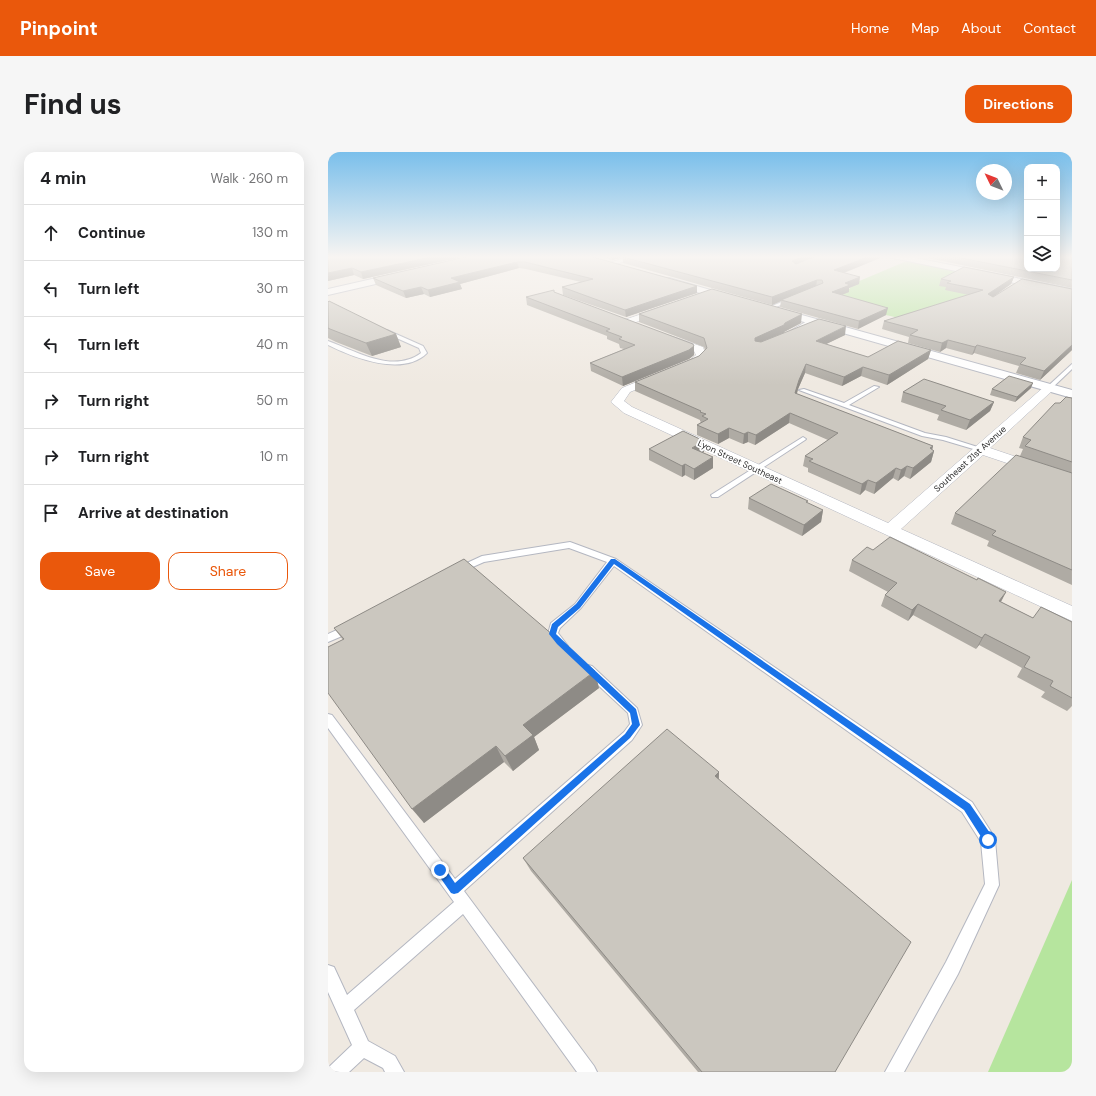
<!DOCTYPE html>
<meta charset="utf-8">
<style>
body{margin:0;font-family:"DM Sans",sans-serif;background:#f6f6f6;color:#202124}
.controls{position:absolute;right:12px;top:12px;display:grid;overflow:hidden;border-radius:8px;box-shadow:0 4px 16px #0002}
.controls button{width:36px;height:36px;display:grid;place-items:center;padding:0;border:0;border-bottom:1px solid #e0e0e0;background:#fff;color:#202124;font:20px sans-serif}
.compass{position:absolute;left:648px;top:12px;width:36px;height:36px;border-radius:50%;background:#fff;box-shadow:0 4px 16px #0002;rotate:313deg}
.stop{position:absolute;width:12px;height:12px;margin:-9px;border:3px solid #1a73e8;border-radius:50%;background:#fff}
.stop.end{background:#1a73e8;border-color:#fff;box-shadow:0 1px 4px #0008}
.list{margin:0;padding:0;list-style:none}
h2{display:flex;justify-content:space-between;align-items:center;height:52px;margin:0;padding:0 16px;font-size:17px}
h2 small{font-size:13px;font-weight:400;color:#757577}
.list li{display:grid;grid-template-columns:26px 1fr auto;gap:12px;align-items:center;box-sizing:border-box;height:56px;padding:0 16px;border-top:1px solid #e0e0e0}
.list b{display:block;font-size:15px;white-space:nowrap}
.list em{font-size:13px;font-style:normal;color:#757577}
.actions{display:flex;gap:8px;padding:12px 16px}
.actions a{flex:1;padding:9px 0;border:1px solid #ea580c;border-radius:12px;text-align:center;font-size:14px;color:#ea580c}
.actions .main{background:#ea580c;color:#fff}
.icon{flex:none;width:22px;height:22px;fill:none;stroke:currentColor;stroke-width:2;stroke-linecap:round;stroke-linejoin:round}
.map{position:relative;flex:none;width:744px;height:920px;overflow:hidden;border-radius:12px}
header{display:flex;align-items:center;gap:24px;box-sizing:border-box;height:56px;padding:0 20px;background:#ea580c;color:#fff}
header strong{font-size:19px}
nav{display:flex;gap:22px;margin-inline-start:auto;font-size:14px}
.intro{display:flex;align-items:center;justify-content:space-between;box-sizing:border-box;height:96px;padding:0 24px}
h1{margin:0;font-size:28px}
.button{padding:10px 18px;border-radius:12px;background:#ea580c;color:#fff;font-size:14px;font-weight:700}
main{display:flex;gap:24px;padding:0 24px}
aside{flex:1;background:#fff;border-radius:12px;box-shadow:0 4px 16px #0002}
.map>svg:first-child{display:block}
.green{fill:#b6e59e}
.lines{fill:none;stroke-linecap:round;stroke-linejoin:round}
.lane-casing{stroke:#b4b7c1;stroke-width:2}
.street-casing{stroke:#b4b7c1;stroke-width:1}
.secondary-casing{stroke:#b4b7c1;stroke-width:2}
.lane{fill:#fff;fill-rule:evenodd}
.street{fill:#fff;fill-rule:evenodd}
.secondary{fill:#fff;fill-rule:evenodd}
.wall{fill:#afaba4}
.shaded-wall{fill:#8e8b86}
.building{fill:#cbc7bf;stroke:#8e8b86}
.route{fill:#1a73e8}
.labels{text-anchor:middle;stroke-width:3.5;stroke-linejoin:round;paint-order:stroke}
.far-street-label{font-size:9px;fill:#2e2e2e;stroke:#fff}
</style>
<header>
<strong>Pinpoint</strong>
<nav><a>Home</a><a>Map</a><a>About</a><a>Contact</a></nav>
</header>
<div class="intro"><h1>Find us</h1><a class="button">Directions</a></div>
<main>
<aside>
<h2>4 min<small>Walk · 260 m</small></h2>
<ul class="list">
<li><svg class="icon" aria-label="ahead" viewBox="0 0 24 24"><path d="M12 20V5M6 11l6-6 6 6"/></svg><div><b>Continue</b></div><em>130 m</em></li>
<li><svg class="icon" aria-label="left" viewBox="0 0 24 24"><path d="M17 20v-9H6M10 6l-5 5 5 5"/></svg><div><b>Turn left</b></div><em>30 m</em></li>
<li><svg class="icon" aria-label="left" viewBox="0 0 24 24"><path d="M17 20v-9H6M10 6l-5 5 5 5"/></svg><div><b>Turn left</b></div><em>40 m</em></li>
<li><svg class="icon" aria-label="right" viewBox="0 0 24 24"><path d="M7 20v-9h11M14 6l5 5-5 5"/></svg><div><b>Turn right</b></div><em>50 m</em></li>
<li><svg class="icon" aria-label="right" viewBox="0 0 24 24"><path d="M7 20v-9h11M14 6l5 5-5 5"/></svg><div><b>Turn right</b></div><em>10 m</em></li>
<li><svg class="icon" aria-label="arrive" viewBox="0 0 24 24"><path d="M6 21V4h12l-3 4 3 4H6"/></svg><div><b>Arrive at destination</b></div></li>
</ul>
<div class="actions"><a class="main">Save</a><a>Share</a></div>
</aside>
<div class="map">
<svg width="744" height="920" viewBox="0 0 744 920">
<rect width="100%" height="100%" fill="#efe9e1"/>
<!-- green -->
<g class="green">
<polygon points="581,108 647,123 650,138 625,153 580,168 505,151 529,130"/>
<polygon points="744,728 744,920 660,920"/>
</g>
<g class="lines">
<defs>
<g id="lane">
<polygon points="463,146 467,147 441,158 437,157"/>
<polygon points="481,168 485,169 462,183 457,182"/>
<path d="M55,178H59L95,194L99,201C75,225 26,206 0,193V189C28,199 65,222 93,201L91,196L55,180Z"/>
<polygon points="744,212 744,217 723,237 719,237 719,235"/>
<polygon points="546,234 551,235 521,253 597,281 618,285 656,297 652,299 615,288 594,284 471,238 476,237 516,251"/>
<polygon points="475,285 478,287 477,288 390,345 384,345 383,343"/>
<polygon points="242,390 288,407 644,650 665,683 667,688 671,733 630,822 576,920 557,920 618,810 657,732 653,690 634,660 286,414 253,456 232,476 230,481 240,494 239,497 231,497 220,482 223,471 247,452 279,410 241,396 156,410 131,421 126,418 128,416 154,404"/>
<polygon points="22,472 26,473 27,476 26,479 0,490 0,482"/>
<polygon points="260,513 264,514 309,556 314,573 304,588 136,739 266,914 269,920 249,920 135,762 26,858 40,889 67,904 76,920 57,920 55,916 36,906 21,920 0,920 2,914 24,893 0,840 0,813 6,815 19,843 126,750 0,576 0,562 4,563 127,727 296,580 302,572 300,561 256,520 255,517 256,514"/>
</g>
<g id="street">
<polygon points="302,104 314,104 282,114 278,112"/>
<polygon points="335,155 339,158 338,160 299,173 294,170 296,168"/>
<polygon points="343,184 375,195 378,204 370,212 302,240 296,249 304,255 560,371 717,234 725,234 727,236 725,238 662,296 744,324 744,333 655,303 573,377 744,454 744,469 296,261 283,250 294,236 362,208 368,203 366,199 339,189 338,187"/>
</g>
<g id="secondary">
<polygon points="561,104 577,104 744,137 744,143 565,106"/>
<polygon points="75,120 80,123 78,125 0,143 0,137"/>
<polygon points="341,126 410,146 411,148 406,151 338,131 338,127"/>
<polygon points="445,155 744,238 744,246 441,160 440,158"/>
</g>
</defs>
<!-- lane casing -->
<use href="#lane" class="lane-casing"/>
<!-- street casing -->
<use href="#street" class="street-casing"/>
<!-- secondary casing -->
<use href="#secondary" class="secondary-casing"/>
<!-- lane -->
<use href="#lane" class="lane"/>
<!-- street -->
<use href="#street" class="street"/>
<!-- secondary -->
<use href="#secondary" class="secondary"/>
</g>
<!-- wall -->
<g class="wall">
<polygon points="0,104 138,104 35,127 26,123 0,129"/>
<polygon points="142,104 261,104 369,134 369,141 298,165 235,143 234,135 253,130 198,117 191,116 132,132 134,137 102,145 96,142 78,146 48,133 45,126"/>
<polygon points="268,104 557,104 516,121 531,132 521,136 521,140 514,143 558,163 530,177 452,155 453,149 444,153 295,111 295,105 284,108"/>
<polygon points="590,104 744,104 744,136"/>
<polygon points="686,125 683,132 665,145 744,198 712,228 688,221 691,214 646,201 644,203 618,196 612,200 580,191 581,185 554,177 556,169 641,143 617,138 618,135 611,134 613,127"/>
<polygon points="226,140 366,203 361,207 295,234 263,219 262,211 296,197 292,196 291,192 279,187 279,184 199,153 198,145"/>
<polygon points="0,150 68,182 73,195 44,204 8,190 0,186"/>
<polygon points="311,162 473,171 456,180 456,181 517,183 498,192 540,205 603,198 600,207 559,233 533,224 514,234 477,221 470,237 469,242 605,294 604,298 606,299 603,310 582,327 576,324 570,329 565,326 546,342 537,338 532,343 480,320 480,316 475,314 477,304 500,288 461,271 427,293 420,290 415,292 401,286 390,292 369,283 369,273 373,270 372,269 372,268 307,239 307,230 371,204 377,198 376,195 311,170"/>
<polygon points="703,236 687,250 662,243 664,237"/>
<polygon points="575,240 666,250 662,259 638,278 609,268 611,263 573,250"/>
<polygon points="744,246 744,433 659,394 661,389 623,372 627,361 692,304 695,297 691,296 695,285 732,251"/>
<polygon points="321,297 376,300 375,300 385,316 366,328 357,323 354,325 321,308"/>
<polygon points="421,346 495,358 493,370 474,384 420,357"/>
<polygon points="545,398 649,428 678,440 673,450 705,466 744,470 744,554 739,559 713,545 717,540 689,525 694,516 651,493 648,497 585,463 580,469 553,454 557,443 560,440 521,419 524,408"/>
<polygon points="6,476 271,536 206,585 211,598 185,619 176,610 96,671 15,488"/>
<polygon points="391,620 391,628 507,920 370,920 203,719 195,706"/>
</g>
<!-- shaded-wall -->
<g class="shaded-wall">
<polygon points="108,104 138,104 35,127 33,120"/>
<polygon points="284,104 297,104 284,108"/>
<polygon points="477,104 493,104 464,115 464,109"/>
<polygon points="542,104 557,104 505,125 506,118"/>
<polygon points="189,110 191,116 132,132 134,137 102,145 100,138 123,126"/>
<polygon points="24,116 26,123 0,129 0,121"/>
<polygon points="532,125 531,132 521,136 521,140 503,147 504,140 517,131"/>
<polygon points="686,125 683,132 658,150 660,142"/>
<polygon points="489,128 488,135 453,148 453,149 444,153 444,145"/>
<polygon points="369,134 369,141 298,165 297,158"/>
<polygon points="93,135 96,142 78,146 75,139"/>
<polygon points="560,156 558,163 530,177 531,169"/>
<polygon points="474,162 473,171 456,180 456,182 426,195 427,186"/>
<polygon points="518,174 517,183 486,198 488,189"/>
<polygon points="68,182 73,195 44,204 38,191"/>
<polygon points="620,188 618,196 612,200 614,191"/>
<polygon points="649,193 646,201 644,203 647,195"/>
<polygon points="744,193 744,198 712,228 716,219"/>
<polygon points="366,194 366,203 361,207 295,234 294,225"/>
<polygon points="603,198 600,207 559,233 561,223"/>
<polygon points="478,212 477,221 470,237 466,251 467,241 471,228"/>
<polygon points="535,215 533,224 514,234 516,225"/>
<polygon points="705,231 703,236 687,250 689,245"/>
<polygon points="666,250 662,259 638,278 642,268"/>
<polygon points="462,261 461,271 427,293 428,283"/>
<polygon points="401,276 401,286 390,292 390,282"/>
<polygon points="420,280 420,290 415,292 416,282"/>
<polygon points="376,289 376,300 364,306 364,296"/>
<polygon points="605,294 603,302 606,299 603,310 582,327 585,316 602,296"/>
<polygon points="385,305 385,316 366,328 366,317"/>
<polygon points="357,312 357,323 354,325 354,314"/>
<polygon points="579,314 576,324 570,329 573,318"/>
<polygon points="568,316 565,326 546,342 548,331"/>
<polygon points="540,328 537,338 532,343 534,332"/>
<polygon points="495,358 493,370 474,384 476,373"/>
<polygon points="678,440 672,451 671,449"/>
<polygon points="590,452 585,463 580,469 584,458"/>
<polygon points="657,482 651,493 648,497 654,486"/>
<polygon points="267,519 271,536 206,585 211,598 185,619 177,604 195,573"/>
<polygon points="168,594 176,610 96,671 84,657"/>
<polygon points="391,620 390,635 387,624"/>
</g>
<!-- building -->
<g class="building">
<polygon points="0,104 108,104 33,120 24,116 0,121"/>
<polygon points="142,104 261,104 369,134 297,158 234,135 265,127 197,110 189,110 123,126 132,130 100,138 93,135 75,139 45,126"/>
<polygon points="298,104 477,104 464,109 468,112 488,104 542,104 506,118 532,125 517,131 522,133 504,140 560,156 531,169 453,148 495,131 494,128 489,128 444,145 295,105"/>
<polygon points="623,104 699,104 699,117 729,117 729,104 744,104 744,128"/>
<polygon points="636,115 686,125 660,142 665,145 694,127 744,137 744,193 716,219 692,212 698,206 649,193 647,195 620,188 614,191 582,183 590,178 556,169 655,138 619,131 623,129 613,127"/>
<polygon points="384,137 474,162 457,171 456,173 427,186 427,189 433,190 491,167 518,174 488,189 540,205 570,189 603,198 561,223 535,215 516,225 478,212 471,228 467,241 605,294 602,296 606,299 585,316 579,314 573,318 568,316 548,331 540,328 534,332 481,309 485,307 477,304 510,281 462,261 428,283 420,280 416,282 401,276 390,282 369,273 380,267 374,264 378,262 372,260 373,259 307,230 371,204 379,196 376,186 311,162"/>
<polygon points="226,138 226,140 365,192 366,194 361,198 294,225 262,211 307,193 291,187 294,185 278,179 282,177 198,145"/>
<polygon points="1,149 68,182 38,191 2,177 0,176 0,150"/>
<polygon points="681,224 705,231 689,245 664,237"/>
<polygon points="596,227 666,250 642,268 613,258 618,254 575,240"/>
<polygon points="738,245 744,246 744,310 697,294 703,288 695,285 727,251 732,251"/>
<polygon points="355,279 376,289 364,296 385,305 366,317 357,312 354,314 321,297"/>
<polygon points="688,303 744,321 744,418 664,383 668,379 627,361"/>
<polygon points="443,332 480,349 478,350 495,358 476,373 421,346"/>
<polygon points="562,385 649,428 650,426 678,440 671,449 705,466 713,455 744,470 744,546 722,534 725,529 696,515 702,505 657,482 654,486 590,452 584,458 557,443 569,431 524,408 539,395 545,398"/>
<polygon points="136,407 267,519 195,573 205,583 177,604 168,594 84,657 0,541 0,495 16,487 6,476"/>
<polygon points="339,577 391,620 387,624 583,790 507,920 374,920 195,706"/>
</g>
<!-- sky -->
<linearGradient id="sky" x2="0" y2="1"><stop stop-color="#7abfeb"/><stop offset="0.45" stop-color="#f8f5f2"/><stop offset="1" stop-color="#f8f5f2" stop-opacity="0"/></linearGradient>
<rect width="744" height="233" fill="url(#sky)"/>
<!-- route -->
<polygon class="route" points="283,407 287,407 642,652 664,684 664,691 657,691 636,658 286,412 252,456 230,475 228,482 308,557 312,573 302,586 130,741 126,742 123,741 109,721 109,715 116,715 127,731 297,582 304,572 302,561 229,492 221,482 224,472 248,452"/>
<g class="labels">
<!-- far-street labels -->
<g class="far-street-label">
<text transform="translate(642 307) rotate(-42)" y="3">Southeast 21st Avenue</text>
<text transform="translate(412 310) rotate(25)" y="3">Lyon Street Southeast</text>
</g>
</g>
</svg>
<div class="controls">
<button>+</button>
<button>−</button>
<button><svg class="icon" aria-label="layers" viewBox="0 0 24 24"><path d="M12 4l9 5-9 5-9-5zM3 14l9 5 9-5"/></svg></button>
</div>
<svg class="compass" viewBox="-18 -18 36 36"><path d="M0-13l5 13h-10z" fill="#e53935"/><path d="M0 13l5-13h-10z" fill="#757577"/></svg>
<div class="stop" style="left:660px;top:688px"></div>
<div class="stop end" style="left:112px;top:718px"></div>
</div>
</main>
